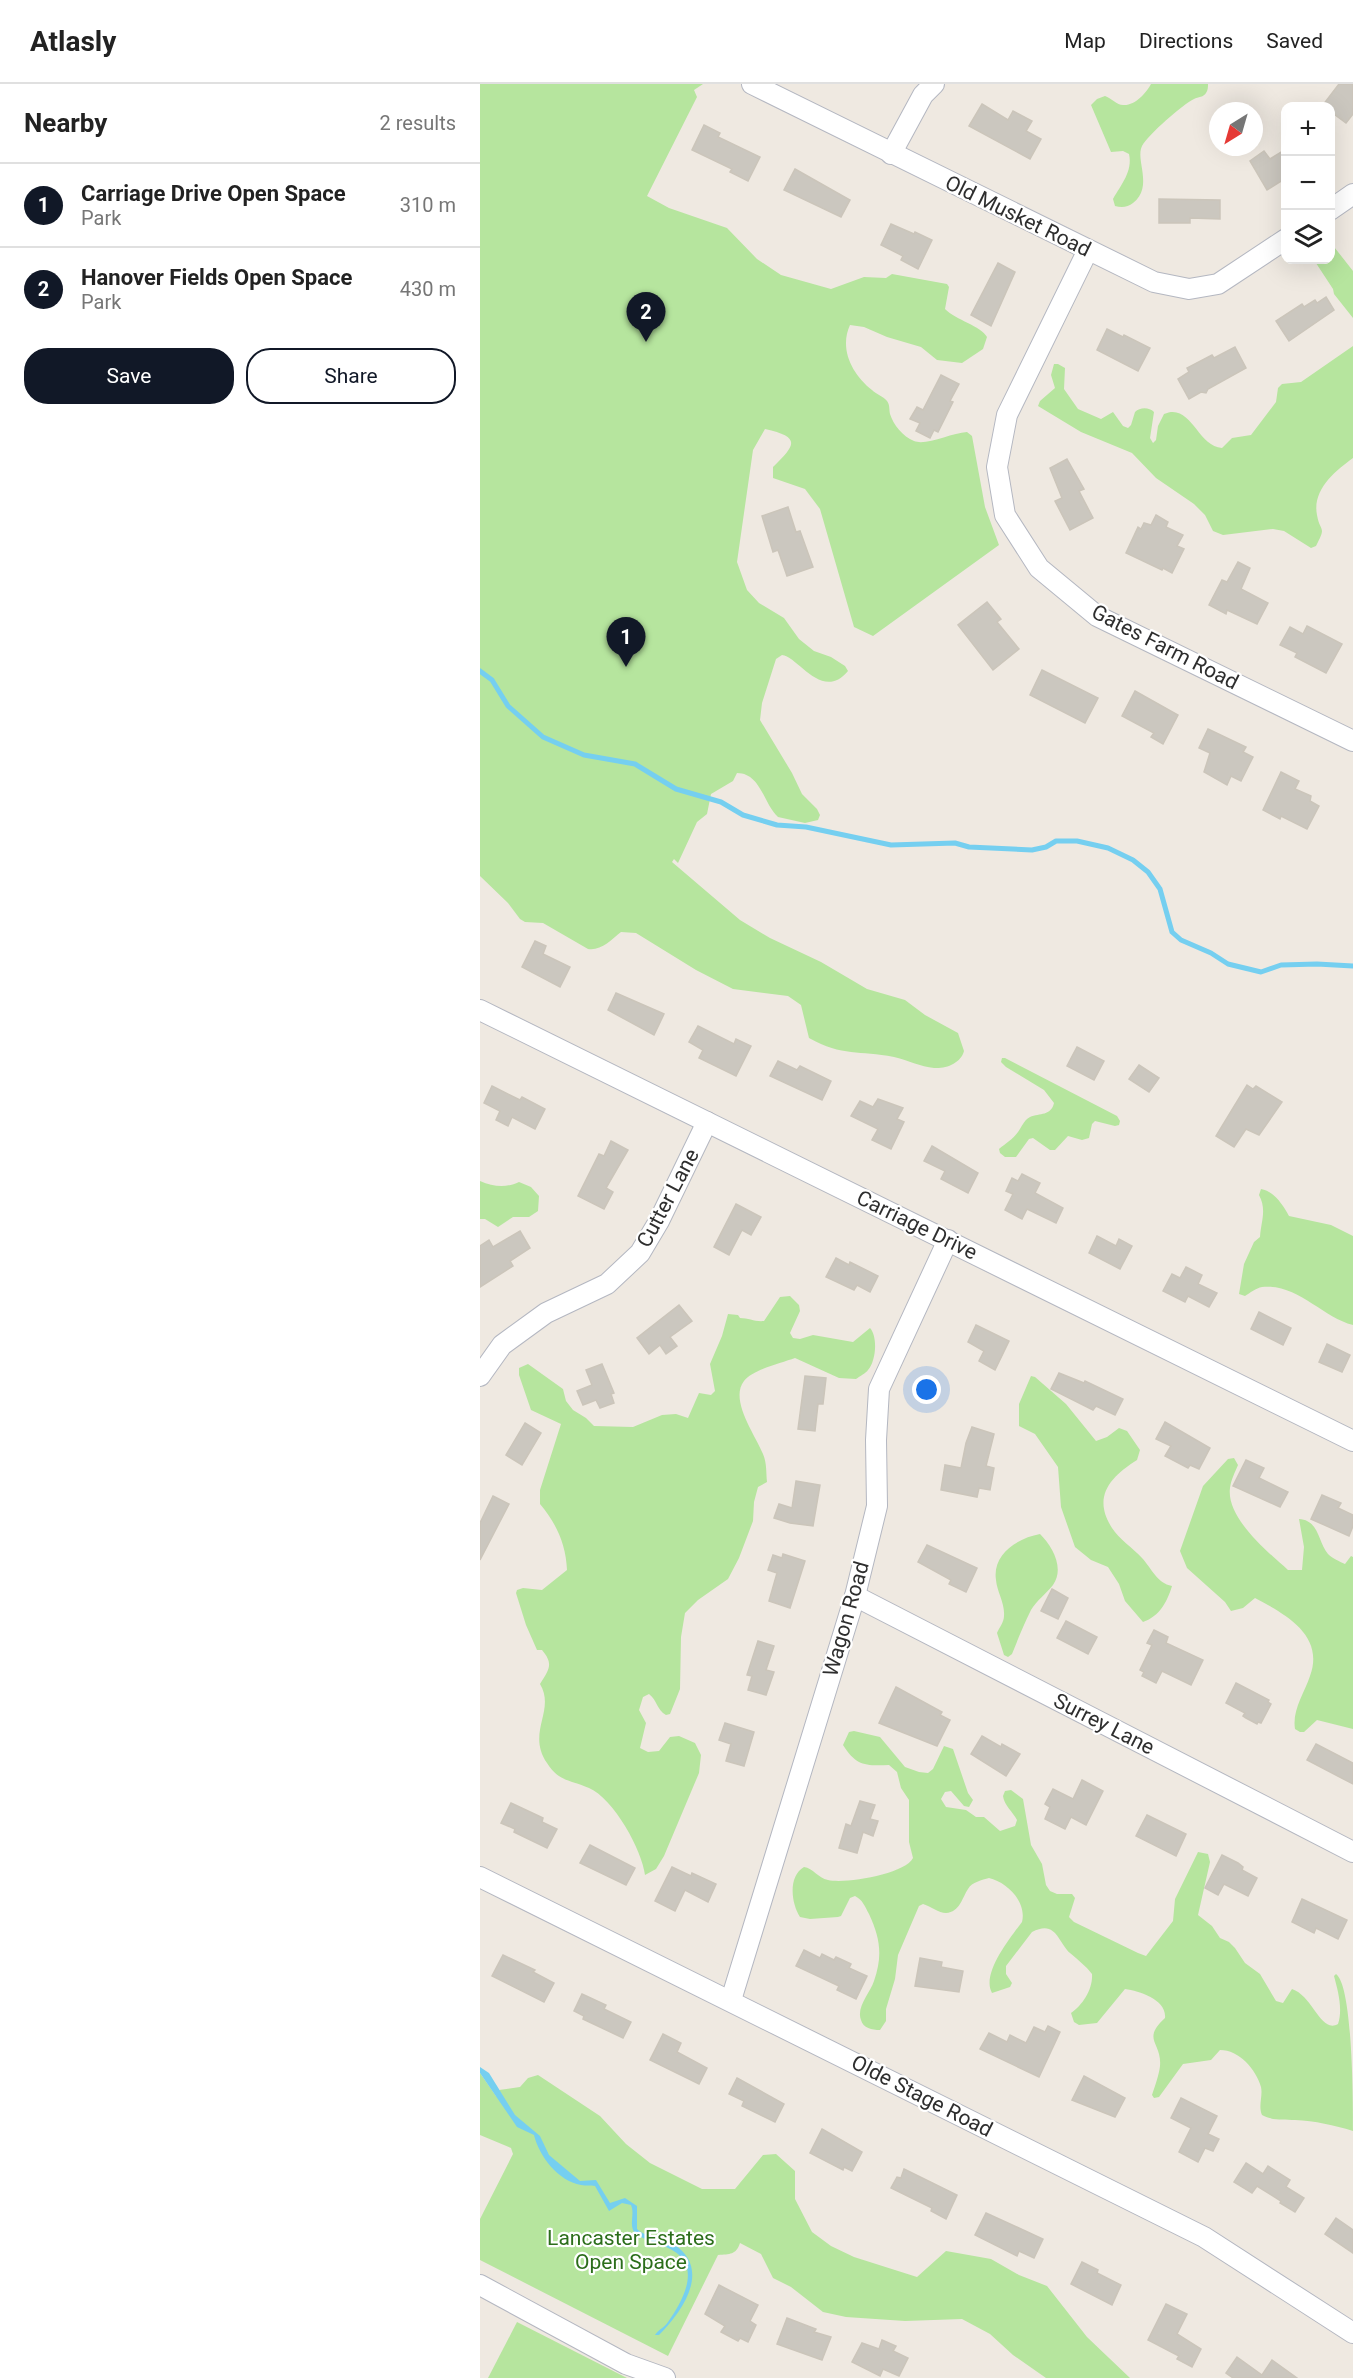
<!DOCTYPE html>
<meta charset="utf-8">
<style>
body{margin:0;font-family:Roboto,sans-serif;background:#f6f6f6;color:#222}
.controls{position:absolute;right:18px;top:18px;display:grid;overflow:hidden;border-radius:12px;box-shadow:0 6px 24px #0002}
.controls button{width:54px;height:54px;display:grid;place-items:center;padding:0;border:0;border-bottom:2px solid #e0e0e0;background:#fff;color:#222;font:30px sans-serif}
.compass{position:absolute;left:729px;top:18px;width:54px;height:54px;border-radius:50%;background:#fff;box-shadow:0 6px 24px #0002;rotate:217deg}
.you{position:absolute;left:447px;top:1306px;width:21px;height:21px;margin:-15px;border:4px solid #fff;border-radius:50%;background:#1a73e8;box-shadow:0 0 0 9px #1a73e833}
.badge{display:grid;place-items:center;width:39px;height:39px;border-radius:50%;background:#111827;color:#fff;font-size:20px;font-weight:700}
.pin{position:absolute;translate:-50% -50px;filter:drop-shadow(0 2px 3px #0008)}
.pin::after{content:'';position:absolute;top:32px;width:21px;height:18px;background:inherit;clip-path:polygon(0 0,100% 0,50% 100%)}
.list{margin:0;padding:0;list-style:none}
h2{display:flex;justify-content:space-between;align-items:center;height:78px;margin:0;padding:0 24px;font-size:26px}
h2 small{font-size:20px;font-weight:400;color:#767676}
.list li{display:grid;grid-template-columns:39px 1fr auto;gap:18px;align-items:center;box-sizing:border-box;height:84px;padding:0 24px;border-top:2px solid #e0e0e0}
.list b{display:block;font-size:22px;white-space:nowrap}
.list p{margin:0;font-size:20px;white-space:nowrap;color:#767676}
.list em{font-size:20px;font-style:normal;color:#767676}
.actions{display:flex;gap:12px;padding:18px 24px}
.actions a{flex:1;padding:14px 0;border:2px solid #111827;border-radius:24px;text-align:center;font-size:21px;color:#111827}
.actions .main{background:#111827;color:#fff}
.icon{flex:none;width:33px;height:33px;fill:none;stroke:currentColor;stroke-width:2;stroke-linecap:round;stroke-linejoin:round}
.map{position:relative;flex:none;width:873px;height:2294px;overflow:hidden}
header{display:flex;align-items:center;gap:36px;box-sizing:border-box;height:84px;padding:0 30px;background:#fff;border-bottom:2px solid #e0e0e0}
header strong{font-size:28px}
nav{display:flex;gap:33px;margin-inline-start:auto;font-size:21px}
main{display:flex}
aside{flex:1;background:#fff}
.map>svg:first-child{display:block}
.green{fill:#b6e59e}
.water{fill:#75cff0}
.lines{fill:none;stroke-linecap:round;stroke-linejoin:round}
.stream{stroke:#75cff0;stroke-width:5}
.building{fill:#cbc7bf;stroke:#cbc5ba;stroke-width:1.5}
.minor-casing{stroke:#b4b7c1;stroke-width:22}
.minor{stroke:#fff;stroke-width:20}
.labels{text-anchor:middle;stroke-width:4.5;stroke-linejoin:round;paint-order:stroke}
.street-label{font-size:21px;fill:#2e2e2e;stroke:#fff}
.park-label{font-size:21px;fill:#2c6e1b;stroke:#fff}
</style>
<header>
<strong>Atlasly</strong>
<nav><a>Map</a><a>Directions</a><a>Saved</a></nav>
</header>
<main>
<aside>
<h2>Nearby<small>2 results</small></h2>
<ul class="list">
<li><span class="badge">1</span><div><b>Carriage Drive Open Space</b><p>Park</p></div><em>310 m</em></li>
<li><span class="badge">2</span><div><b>Hanover Fields Open Space</b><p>Park</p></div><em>430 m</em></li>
</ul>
<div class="actions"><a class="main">Save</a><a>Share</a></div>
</aside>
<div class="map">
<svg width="873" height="2294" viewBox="0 0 873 2294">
<rect width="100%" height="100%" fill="#efe9e1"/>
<!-- green -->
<g class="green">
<path d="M0,0H223L214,6L217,13L167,112L189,124L247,144L277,175L301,191L351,205L384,193L406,194L412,190L467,200L469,203L465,225C476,236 501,242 507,253L503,265L482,279L457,276L441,263L407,253L384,243L370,241C359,265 372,290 392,306C396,310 403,312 407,317C410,321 409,325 410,330C413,340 423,353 434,357C446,362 471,349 487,348L492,352L505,423L519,461L393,552L374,543L340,425L325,405L293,394V383C317,360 320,353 285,345L273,366L257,478L267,506L279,519L304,534L319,555L334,567L351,573L365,582L368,587C342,618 319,573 302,571L296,575L282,619L280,636L312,689L322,710L337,725L340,731L338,736L325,739L298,733C284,721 281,689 257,689L253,697L231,710L227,730L217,738L198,779L194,775L192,778L260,836L290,854L341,878L387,905L425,916L445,931L478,949L484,967C481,979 466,985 454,984C441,983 427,976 414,973C379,966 363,973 329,954L321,921L308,912L253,905L216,886L156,849L141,848C131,856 121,867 108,865L63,839L45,838L40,835L28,819L0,792Z"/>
<path d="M671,0H728C728,3 728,6 726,9C724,13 718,13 714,15C703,20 668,51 662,62C655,76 674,103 653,119C648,123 642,124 635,122L633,115C641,101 653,87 649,70L643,67L631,68L611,21L617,15L625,12C631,14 637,21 643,21C655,22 666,9 671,0Z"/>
<polygon points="851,159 873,187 873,234 854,210 853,205 834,176 850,176"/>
<path d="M873,262V374C855,387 832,406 837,431C840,449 847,441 836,462L831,464L804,447L793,445L743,451L733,447L725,431L714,420L676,394L652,369L601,348L558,322L560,317L575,304L571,291L574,280H578L585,284L584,305L598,325L621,335L633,328L643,342L648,344L651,341L655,328C660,323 669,323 674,328L670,354L673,359L676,356L678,342L684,330C711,318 717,362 742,364L752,354L771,351L796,318L798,304L802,300L821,298Z"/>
<path d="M522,974H525L637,1032L640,1037L639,1041L635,1042L615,1037L612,1040L609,1054L602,1056L588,1052L575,1066H570L553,1054L549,1055L536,1073H525L520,1069L519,1065C525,1060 533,1055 538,1048C542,1043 543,1037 550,1033C560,1029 571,1032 574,1019L564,1006L526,983L521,978Z"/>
<path d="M0,1097C14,1103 26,1104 39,1098L51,1103L59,1112L58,1127L49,1133H33L18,1143L5,1135H0Z"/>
<path d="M781,1105C794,1107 803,1121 809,1132L851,1141L873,1152V1241C842,1233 817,1199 782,1203C776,1204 770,1209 765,1212L759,1210L764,1180L774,1158L780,1153C781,1137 787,1126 779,1111Z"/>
<path d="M310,1212L319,1221L320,1227L310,1249L313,1254L320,1255L333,1251L373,1258L390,1244C398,1253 396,1277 388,1286C386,1289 380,1292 376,1295L359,1294L315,1274C301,1279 272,1286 264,1297C249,1316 276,1352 283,1370C287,1379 286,1389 287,1398L278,1403L274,1418L273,1437L259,1474L248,1495L218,1516L205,1529L201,1553L200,1605L190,1630L186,1631C177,1626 177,1616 169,1610L163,1613L159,1626L166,1639L160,1664L168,1668L179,1667L190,1653L199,1652L215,1659L221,1671L219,1689L184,1772L176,1785L165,1791C162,1766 134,1715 109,1704C91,1696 79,1698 67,1679C46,1648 76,1627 60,1600C69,1586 74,1580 62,1566H57L46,1541L36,1509L37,1506L43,1504L62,1506L87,1486C86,1460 76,1439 60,1420V1406L81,1340L51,1326L39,1291V1284L48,1280L83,1305L86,1317L93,1326L106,1334L114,1342L153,1343L182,1331L196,1330L208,1334L219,1309L231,1311L235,1307L230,1280L242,1252L248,1230L258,1231L260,1234C269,1234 275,1238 284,1237L300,1213Z"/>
<path d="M551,1292L555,1293L586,1320L616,1357L627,1353L639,1344L647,1347L660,1366L657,1376C630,1393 612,1413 632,1444C639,1455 653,1464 662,1474C672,1485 677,1499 692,1502C687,1518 680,1532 663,1538L645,1517L639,1500L628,1483L611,1476L595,1463L581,1423L578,1383L555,1350L539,1342V1320Z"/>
<path d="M754,1374L758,1381C755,1388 751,1396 750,1404C746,1434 788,1468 808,1486H822L824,1463L819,1435C839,1436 838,1458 848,1470C853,1475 859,1477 865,1480L871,1472L873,1473V1645L837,1636L824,1648H820L815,1645C812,1626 824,1610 830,1592C845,1551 805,1530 775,1514L763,1524L751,1527L745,1518L707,1484L700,1467L723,1402L748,1375Z"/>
<path d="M560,1450C572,1462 585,1484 573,1501C566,1510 557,1516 551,1526C544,1540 538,1555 532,1570L528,1573L524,1571L517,1549C519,1544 524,1538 524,1532C525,1519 517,1508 516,1496C512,1470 538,1454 560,1450Z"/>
<path d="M374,1647L400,1653L425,1683L439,1688L448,1689L453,1685L464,1662L473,1665L488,1709L493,1716L489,1723L484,1722L471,1707L465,1708L461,1715L466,1723L486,1726L496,1733H504L520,1747L535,1742L537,1736C533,1728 524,1721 523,1712L525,1707L531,1706L543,1715L551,1761L562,1780L566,1801L570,1807L577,1810H592L595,1814L589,1833L594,1838L658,1869L666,1872L693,1837L695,1815L718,1768L728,1770L730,1778L718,1831L732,1842L740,1854L749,1858L755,1864L765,1879L780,1890L796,1917L803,1919L812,1905C833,1912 841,1950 858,1940C863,1925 858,1907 854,1892L856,1890C873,1902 873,2020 873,2047C854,2041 835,2037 815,2036C803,2035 793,2037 782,2031C778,2022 783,2012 781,2003C776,1985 759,1966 740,1966L731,1976L703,1980L679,2013L674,2014L672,2011C675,2002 679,1991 680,1982C682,1958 661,1956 685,1934C687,1916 660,1907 645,1905L617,1939L599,1941L594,1938L591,1929C603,1921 613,1905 612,1890C606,1882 598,1876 590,1869C578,1858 576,1835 552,1848L526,1882V1890L532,1899L530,1903L512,1909C501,1890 530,1854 542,1838C547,1818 527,1798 509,1794C502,1796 492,1798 488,1805C482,1814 480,1828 466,1829C459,1829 450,1822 443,1820L439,1822L418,1871L415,1895L406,1925V1937L400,1946C392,1946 383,1944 381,1936C376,1923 390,1909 394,1897C403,1871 400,1854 389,1830C385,1823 383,1816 375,1812L370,1814L361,1832L358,1833L330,1835L320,1833C311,1819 308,1792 324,1783C333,1784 338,1794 348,1796C366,1800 425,1790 433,1774L429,1758V1716L421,1704L417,1688L409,1681C386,1682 376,1682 363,1661L369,1648Z"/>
<path d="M0,1989L16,2012L24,2015L19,2006L40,2003L48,1994L58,1991L120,2032L146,2060L170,2079L222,2105H255L283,2071L296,2070L315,2087V2115L332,2148L351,2162L374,2173L437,2193L466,2167L511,2175L539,2191L567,2202L607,2253L650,2294H566L533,2271L510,2250L482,2235L425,2237L366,2233L343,2228L311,2203L293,2194L281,2170L260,2159C256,2171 250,2170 238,2171L188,2272L0,2176V2135L33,2070L31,2064L0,2051Z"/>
<polygon points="37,2238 147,2294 8,2294"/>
</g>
<!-- water -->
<path class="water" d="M0,1983L9,1989L35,2031L60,2052L69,2071L100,2097L116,2096L130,2119L145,2114L157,2122V2145C167,2154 180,2153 192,2159C233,2184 203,2227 179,2251H175C179,2245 184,2244 188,2238C203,2217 222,2182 192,2166C180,2159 164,2157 154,2148C149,2139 155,2130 151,2121L142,2119L129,2127L115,2102C110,2101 106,2102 101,2101C78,2097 59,2072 54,2051L37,2043L0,1989Z"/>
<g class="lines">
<!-- stream -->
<polyline class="stream" points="0,587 12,596 28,622 63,653 104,671 155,680 196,705 241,718 263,731 297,741 326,743 411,761 475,759 489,763 552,766 566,763 576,757 597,757 628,764 653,776 668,788 680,805 692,848 701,856 731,869 748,880 781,888 801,881 837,880 873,882"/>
</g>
<!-- building -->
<g class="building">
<polygon points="859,0 873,0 873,30 866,39 850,27 850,22 843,21"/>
<polygon points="502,20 528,36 533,27 552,37 546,47 561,55 550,75 489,42"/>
<polygon points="224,41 240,49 238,53 280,73 268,97 250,88 252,85 212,66"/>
<polygon points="806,65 806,94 787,106 770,77 784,67 790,75"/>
<polygon points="315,85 370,116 361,133 304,106"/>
<polygon points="679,115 740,116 740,135 710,134 710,139 679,139"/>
<polygon points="411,140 434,150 435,148 452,156 438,185 421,176 423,172 401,161"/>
<polygon points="518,179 535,188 511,242 491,231"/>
<polygon points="846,213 854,226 809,257 796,237 822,220 824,223 835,216 837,219"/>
<polygon points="627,245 643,253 644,251 670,264 658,287 617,266"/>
<polygon points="755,263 766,284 728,305 726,309 721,308 709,315 698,295 709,288 707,284 732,271 734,274"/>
<polygon points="461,291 479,300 470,317 473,318 458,348 454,346 450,354 436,347 440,339 430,335 437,323 443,326"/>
<polygon points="587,375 604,405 599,407 613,434 590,446 575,417 582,414 570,384"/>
<polygon points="308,423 316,448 320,447 333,483 307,492 298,466 293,468 282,432"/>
<polygon points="676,431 688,438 686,443 703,451 697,462 704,465 692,489 683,484 682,486 646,469 658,443 661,445 664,439 671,441"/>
<polygon points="758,478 770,484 761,505 788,519 777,540 747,526 746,530 729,521 742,496 747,498"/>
<polygon points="507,518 521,535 517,538 539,565 513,586 478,541"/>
<polygon points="827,542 862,560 846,589 815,573 817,569 800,561 810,543 823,550"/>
<polygon points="562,586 618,614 605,639 550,611"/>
<polygon points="655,607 698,631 683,660 671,653 674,649 642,632"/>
<polygon points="728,645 766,663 763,668 773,673 761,697 751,692 747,701 724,688 730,669 719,664"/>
<polygon points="801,688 819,697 815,705 831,712 830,717 839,722 827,745 801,732 800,735 783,726"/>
<polygon points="55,857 66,862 63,870 90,883 80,903 42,883"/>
<polygon points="136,909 184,930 174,951 128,926"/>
<polygon points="218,942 254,960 256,955 271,962 256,992 219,974 223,966 209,958"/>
<polygon points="597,963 624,977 614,996 587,982"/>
<polygon points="298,977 317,986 320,982 351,997 342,1016 290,992"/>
<polygon points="659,981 679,994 669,1008 649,995"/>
<polygon points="767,1001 773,1005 776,1002 802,1018 779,1051 766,1045 754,1063 736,1052"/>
<polygon points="12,1002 40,1016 42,1013 65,1025 55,1045 32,1033 28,1042 16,1036 20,1027 4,1019"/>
<polygon points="398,1015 423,1024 417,1035 424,1038 411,1065 392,1056 398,1045 371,1032 380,1017 393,1023"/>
<polygon points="131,1057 148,1066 126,1104 133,1108 124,1125 98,1112 119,1070 124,1072"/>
<polygon points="452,1062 498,1089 488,1109 461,1095 465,1087 444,1077"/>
<polygon points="542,1090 560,1099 555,1109 583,1124 576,1139 547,1125 542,1135 525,1126 533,1110 526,1107 532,1094 538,1097"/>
<polygon points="256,1120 281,1133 271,1151 262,1146 249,1171 234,1163"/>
<polygon points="40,1147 50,1164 30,1177 33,1182 0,1203 0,1162 9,1156 13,1163"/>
<polygon points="617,1152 636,1162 639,1155 652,1162 640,1185 609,1169"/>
<polygon points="356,1174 369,1181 370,1178 398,1192 390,1208 377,1201 374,1206 346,1193"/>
<polygon points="706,1183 722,1191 718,1200 737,1209 729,1223 708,1212 705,1218 683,1207 692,1190 700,1194"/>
<polygon points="199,1221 212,1237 190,1253 197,1262 186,1270 180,1261 169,1270 157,1254"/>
<polygon points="779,1228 811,1244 803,1261 771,1245"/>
<polygon points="496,1241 529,1257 515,1286 499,1277 504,1267 488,1258"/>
<polygon points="847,1260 870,1271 862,1288 839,1278"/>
<polygon points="122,1280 134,1309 131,1310 134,1319 120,1324 116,1316 103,1321 97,1307 112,1301 106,1286"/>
<polygon points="579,1289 604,1299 605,1297 643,1315 635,1331 616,1322 613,1326 571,1305"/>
<polygon points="325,1292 346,1294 343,1320 338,1320 335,1347 318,1345"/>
<polygon points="685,1338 730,1364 719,1385 710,1381 708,1384 685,1372 691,1362 676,1355"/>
<polygon points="45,1339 61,1349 42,1381 26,1371"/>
<polygon points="492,1343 514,1350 506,1382 514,1384 510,1406 499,1404 497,1413 461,1406 465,1381 481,1384 486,1359"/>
<polygon points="766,1376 784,1384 779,1394 808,1408 800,1423 753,1402"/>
<polygon points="316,1397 340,1401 333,1442 310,1439 294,1434 299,1420 312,1424"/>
<polygon points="842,1411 861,1419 858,1424 873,1431 873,1442 869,1452 831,1435"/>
<polygon points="13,1412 29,1420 0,1476 0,1439"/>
<polygon points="447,1461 497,1484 486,1508 469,1500 471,1496 438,1478"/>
<polygon points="303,1470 325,1477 310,1524 289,1517 297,1489 288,1486 293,1471 302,1474"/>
<polygon points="572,1505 588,1514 578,1535 561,1527"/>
<polygon points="586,1537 617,1553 608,1570 577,1554"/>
<polygon points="674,1546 688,1553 686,1559 723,1576 711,1601 682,1587 676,1599 662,1592 664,1588 660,1586 672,1561 667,1559"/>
<polygon points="278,1557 294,1562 286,1586 294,1588 286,1611 268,1606 272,1592 267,1591"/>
<polygon points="756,1599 789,1616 788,1618 791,1620 781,1639 778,1638 777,1640 766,1634 763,1632 765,1629 746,1619"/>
<polygon points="416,1603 462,1628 460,1631 470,1636 457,1662 399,1639"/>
<polygon points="245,1639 274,1648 264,1682 246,1677 251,1660 239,1656"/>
<polygon points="502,1652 521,1663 522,1660 540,1670 526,1692 491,1670"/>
<polygon points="836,1660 873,1679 873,1700 827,1676"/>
<polygon points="602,1696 623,1707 606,1741 591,1733 585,1745 565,1735 570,1723 565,1720 573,1705 593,1715"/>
<polygon points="380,1717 395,1721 390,1735 398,1737 393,1752 383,1748 377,1769 359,1764 366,1740 371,1742"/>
<polygon points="31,1719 63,1734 62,1738 77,1745 67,1764 34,1748 35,1745 21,1739"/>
<polygon points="667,1731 706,1750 696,1772 656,1752"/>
<polygon points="110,1761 155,1784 146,1801 100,1779"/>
<polygon points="742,1771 758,1779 763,1783 762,1786 777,1794 768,1812 744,1800 738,1811 725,1804"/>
<polygon points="192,1783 211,1792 212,1789 236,1800 228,1818 205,1806 195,1827 175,1817"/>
<polygon points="822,1815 867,1836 858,1855 836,1844 834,1849 812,1838"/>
<polygon points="324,1866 340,1874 342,1870 354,1876 356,1873 369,1879 371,1880 369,1884 387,1892 376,1915 357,1906 359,1902 316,1882"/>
<polygon points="23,1871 55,1886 53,1888 74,1899 64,1918 12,1892"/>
<polygon points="440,1874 462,1878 461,1883 483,1887 479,1908 435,1902"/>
<polygon points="102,1910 126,1921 124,1925 151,1938 143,1954 103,1935 104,1932 94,1927"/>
<polygon points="568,1942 580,1948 559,1993 500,1965 509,1949 527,1958 530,1951 546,1959 554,1943 565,1948"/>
<polygon points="183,1950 201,1959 197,1968 227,1984 219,2000 170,1976"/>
<polygon points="604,1992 645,2014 635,2033 592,2016"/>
<polygon points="257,1994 304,2020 295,2038 262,2022 264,2017 249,2010"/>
<polygon points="701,2014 737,2032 728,2050 739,2055 733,2067 725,2064 718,2078 699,2068 711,2044 691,2034"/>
<polygon points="342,2045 382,2068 372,2087 364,2083 363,2086 330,2069"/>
<polygon points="766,2079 783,2090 788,2082 810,2096 806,2103 824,2114 815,2128 800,2119 801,2117 777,2102 772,2109 754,2098"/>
<polygon points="424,2085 477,2111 466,2135 451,2127 452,2124 411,2104 417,2093 421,2094"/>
<polygon points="506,2129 563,2155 554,2174 539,2167 537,2172 495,2151"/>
<polygon points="856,2134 873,2146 873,2169 845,2150"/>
<polygon points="602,2178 618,2186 617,2189 641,2201 632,2221 591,2200"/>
<polygon points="239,2201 278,2221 270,2237 276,2241 268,2258 260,2254 258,2257 241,2248 245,2242 225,2230"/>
<polygon points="686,2220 707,2230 697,2250 721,2265 712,2283 697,2275 699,2272 668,2256"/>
<polygon points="307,2234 336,2245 334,2248 351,2253 342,2276 297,2260"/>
<polygon points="402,2256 416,2262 413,2267 428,2274 419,2292 403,2285 400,2292 372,2278 382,2259 399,2265"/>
<polygon points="757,2273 782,2291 792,2276 817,2294 753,2294 746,2289"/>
</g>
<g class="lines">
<defs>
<g id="minor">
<polyline points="272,0 674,198 709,205 738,200 806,155"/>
<polyline points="411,70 443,11 454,0"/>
<polyline points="850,126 873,110"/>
<polyline points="608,166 527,331 517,383 525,431 559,484 617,532 873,657"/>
<polyline points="0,926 873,1357"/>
<polyline points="0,1292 22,1261 66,1229 127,1200 160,1169 179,1137 227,1038"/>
<polyline points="375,1512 873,1768"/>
<polyline points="0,1793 724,2153 873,2249"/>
<polyline points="251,1916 375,1512 397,1422 396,1356 399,1305 468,1156"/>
<polyline points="0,2201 146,2280 185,2294"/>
</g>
</defs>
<!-- minor casing -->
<use href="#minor" class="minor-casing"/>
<!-- minor -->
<use href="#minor" class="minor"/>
</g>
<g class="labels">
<!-- street labels -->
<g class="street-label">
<text transform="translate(538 132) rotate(26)" y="7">Old Musket Road</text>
<text transform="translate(685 563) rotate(27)" y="7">Gates Farm Road</text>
<text transform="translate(188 1114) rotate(-62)" y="7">Cutter Lane</text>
<text transform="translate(437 1141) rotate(26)" y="7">Carriage Drive</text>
<text transform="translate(366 1535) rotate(-74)" y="7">Wagon Road</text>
<text transform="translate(624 1640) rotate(27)" y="7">Surrey Lane</text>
<text transform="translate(442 2012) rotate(27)" y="7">Olde Stage Road</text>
</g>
<!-- park labels -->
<g class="park-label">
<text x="151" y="2161">Lancaster Estates<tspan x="151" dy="24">Open Space</tspan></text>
</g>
</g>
</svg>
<div class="controls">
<button>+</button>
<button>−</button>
<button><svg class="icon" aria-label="layers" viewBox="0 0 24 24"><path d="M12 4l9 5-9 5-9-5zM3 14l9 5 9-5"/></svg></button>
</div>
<svg class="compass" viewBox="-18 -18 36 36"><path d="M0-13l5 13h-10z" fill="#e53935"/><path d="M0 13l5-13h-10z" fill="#767676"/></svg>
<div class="you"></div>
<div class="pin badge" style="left:146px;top:583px">1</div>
<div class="pin badge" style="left:166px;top:258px">2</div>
</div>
</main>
